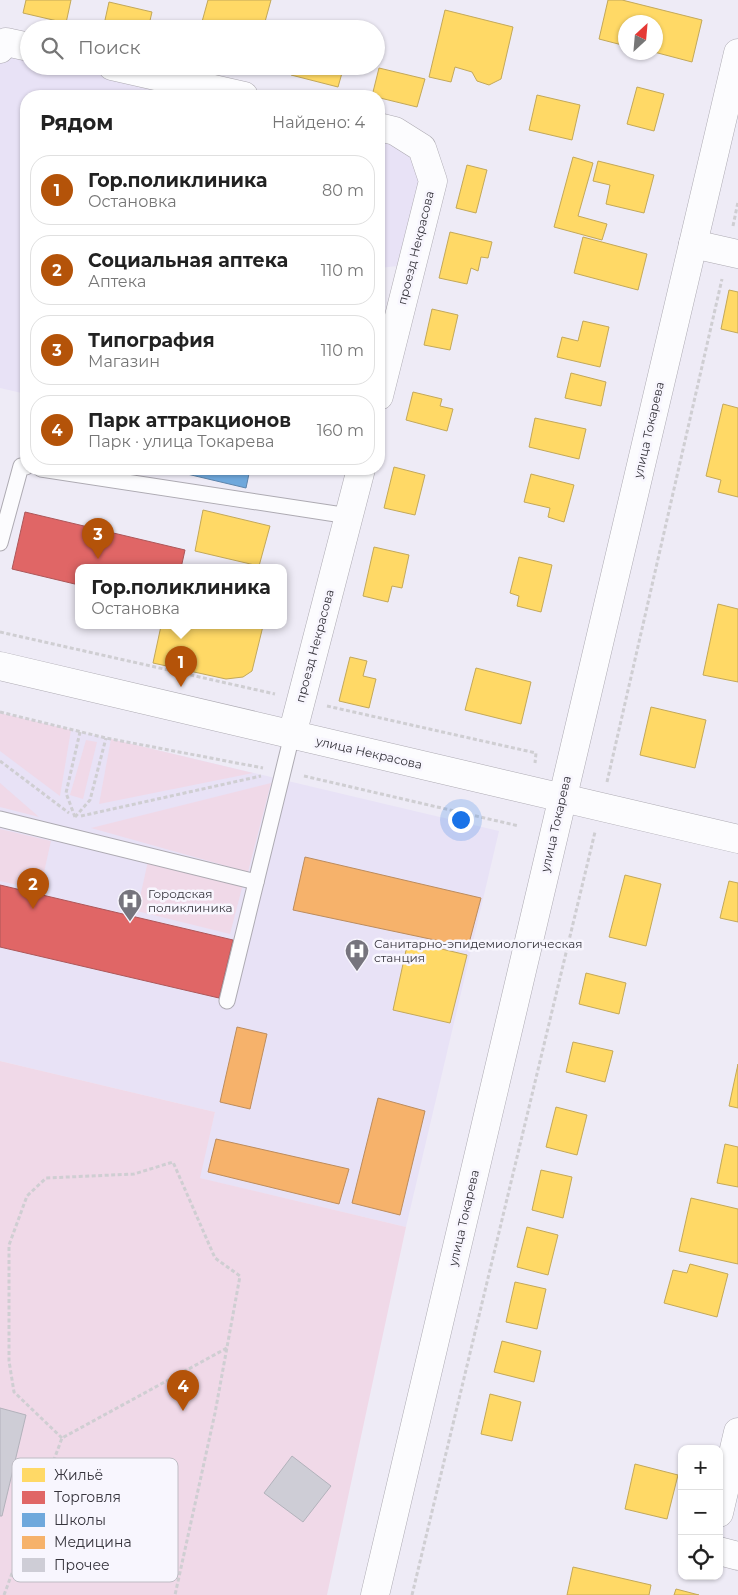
<!DOCTYPE html>
<html lang="ru">
<meta charset="utf-8">
<style>
body{margin:0;font-family:Montserrat,sans-serif;background:#f6f6f6;color:#222}
.controls{position:absolute;right:15px;bottom:15px;display:grid;overflow:hidden;border-radius:10px;box-shadow:0 1px 4px #0004}
.controls button{width:45px;height:45px;display:grid;place-items:center;padding:0;border:0;border-bottom:1px solid #e0e0e0;background:#fff;color:#222;font:25px sans-serif}
.compass{position:absolute;left:618px;top:15px;width:45px;height:45px;border-radius:50%;background:#fff;box-shadow:0 1px 4px #0004;rotate:26deg}
.you{position:absolute;left:460px;top:819px;width:18px;height:18px;margin:-12px;border:4px solid #fff;border-radius:50%;background:#1a73e8;box-shadow:0 0 0 8px #1a73e833}
.badge{display:grid;place-items:center;width:32px;height:32px;border-radius:50%;background:#b45309;color:#fff;font-size:16px;font-weight:700}
.pin{position:absolute;translate:-50% -41px;filter:drop-shadow(0 1px 2px #0008)}
.pin::after{content:'';position:absolute;top:26px;width:18px;height:15px;background:inherit;clip-path:polygon(0 0,100% 0,50% 100%)}
.popup{position:absolute;left:75px;top:564px;width:212px;height:65px;box-sizing:border-box;display:grid;place-content:center;border-radius:10px;background:#fff;filter:drop-shadow(0 1px 4px #0005);font-size:16px;white-space:nowrap;color:#767676}
.popup b{font-size:19px;color:#222}
.popup::after{content:'';position:absolute;left:50%;top:100%;margin-left:-10px;border:10px solid transparent;border-top-color:#fff}
.list{margin:0;padding:0;list-style:none}
h2{display:flex;justify-content:space-between;align-items:center;height:65px;margin:0;padding:0 20px;font-size:21px}
h2 small{font-size:16px;font-weight:400;color:#767676}
.list li{display:grid;grid-template-columns:32px 1fr auto;gap:15px;align-items:center;box-sizing:border-box;height:70px;margin:0 10px 10px;padding:0 10px;border:1px solid #e0e0e0;border-radius:20px}
.list b{display:block;font-size:19px;white-space:nowrap}
.list p{margin:0;font-size:16px;white-space:nowrap;color:#767676}
.list em{font-size:16px;font-style:normal;color:#767676}
.icon{flex:none;width:28px;height:28px;fill:none;stroke:currentColor;stroke-width:2;stroke-linecap:round;stroke-linejoin:round}
.map{position:relative;flex:none;width:738px;height:1595px;overflow:hidden}
.search{position:absolute;background:#fff;box-shadow:0 1px 4px #0004;left:20px;top:20px;width:365px;height:55px;display:flex;align-items:center;gap:12px;box-sizing:border-box;padding:0 18px;border-radius:28px;color:#767676;font-size:19px}
.panel{position:absolute;background:#fff;box-shadow:0 1px 4px #0004;left:20px;top:90px;width:365px;height:385px;border-radius:20px}
.map>svg:first-child{display:block}
.built{fill:#e8e2f6}
.green{fill:#f0d9e8}
.homes{fill:#ffd966;stroke:#c3a859}
.shops{fill:#e06666;stroke:#ad5759}
.schools{fill:#6fa8dc;stroke:#5e85ac}
.health{fill:#f6b26b;stroke:#bc8c5d}
.building{fill:#cecdd6;stroke:#b2b2bb}
.lines{fill:none;stroke-linecap:round;stroke-linejoin:round}
.service-casing{stroke:#adaab2;stroke-width:17}
.minor-casing{stroke:#adaab2;stroke-width:29}
.path{stroke:#cfced2;stroke-width:3;stroke-dasharray:4 2.5;stroke-linecap:butt}
.service{stroke:#fcfcfe;stroke-width:15}
.minor{stroke:#fcfcfe;stroke-width:28}
.labels{text-anchor:middle;stroke-width:5;stroke-linejoin:round;paint-order:stroke}
.street-label{font-size:12px;fill:#36343c;stroke:#f8f6fe}
.poi-label{font-size:12px;fill:#36343c;stroke:#f8f6fe;text-anchor:start}
.key{fill:#f8f6fe;stroke:#bebcc4;stroke-width:1}
.key-label{font-size:14px;fill:#36343c}
</style>
<div class="map">
<svg width="738" height="1595" viewBox="0 0 738 1595">
<rect width="100%" height="100%" fill="#eeebf6"/>
<!-- built -->
<g class="built">
<polygon points="10,53 29,57 29,66 71,66 211,96 26,96 26,394 0,388 0,62"/>
<polygon points="379,132 404,142 420,175 397,266 379,268"/>
<polygon points="0,713 499,831 406,1227 199,1178 215,1112 0,1061"/>
</g>
<!-- green -->
<g class="green">
<polygon points="0,713 71,730 60,796 0,751"/>
<polygon points="111,739 253,773 99,804"/>
<polygon points="86,740 97,742 83,799 70,795"/>
<polygon points="0,783 39,817 0,807"/>
<polygon points="271,783 248,872 91,828"/>
<polygon points="0,829 51,841 40,890 0,881"/>
<polygon points="148,861 243,884 230,934 137,911"/>
<polygon points="0,1061 215,1112 200,1178 406,1227 327,1595 0,1595"/>
</g>
<!-- homes -->
<g class="homes">
<polygon points="26,0 71,0 66,23 23,13"/>
<polygon points="208,0 271,0 263,29 249,27 248,29 200,29"/>
<polygon points="608,0 622,0 702,20 692,62 654,52 656,22 626,22 626,46 599,39"/>
<polygon points="109,2 152,12 148,29 103,29"/>
<polygon points="445,10 513,27 501,79 489,85 477,81 472,72 455,67 451,82 429,77"/>
<polygon points="294,66 344,66 338,87 291,75"/>
<polygon points="379,68 425,79 417,107 372,96"/>
<polygon points="637,87 664,94 654,131 627,124"/>
<polygon points="537,95 580,105 572,140 529,130"/>
<polygon points="573,157 593,163 578,216 607,224 602,240 554,227"/>
<polygon points="598,161 654,175 644,213 606,204 610,185 593,181"/>
<polygon points="467,165 487,170 476,213 456,208"/>
<polygon points="450,232 492,242 488,258 481,257 478,271 471,268 467,284 439,278"/>
<polygon points="583,237 647,254 638,290 574,273"/>
<polygon points="729,290 738,292 738,333 721,329"/>
<polygon points="432,309 458,315 450,350 424,345"/>
<polygon points="583,321 609,327 600,367 557,357 562,337 578,341"/>
<polygon points="571,373 606,382 601,406 565,398"/>
<polygon points="413,392 442,399 440,406 453,409 447,431 406,420"/>
<polygon points="723,404 738,408 738,497 718,492 721,480 706,476"/>
<polygon points="535,418 586,429 579,459 529,447"/>
<polygon points="394,467 425,475 415,515 384,508"/>
<polygon points="531,474 574,485 564,522 548,517 550,508 524,502"/>
<polygon points="203,510 270,526 259,566 195,551"/>
<polygon points="374,547 409,555 402,588 392,586 388,602 363,596"/>
<polygon points="519,557 552,565 541,612 517,606 519,596 510,593"/>
<polygon points="718,604 738,609 738,682 703,675"/>
<polygon points="161,626 263,626 252,671 243,677 226,679 153,663"/>
<polygon points="350,657 367,661 363,676 376,679 369,708 339,701"/>
<polygon points="476,668 531,682 521,724 465,710"/>
<polygon points="651,707 706,720 695,768 640,755"/>
<polygon points="625,875 661,884 646,946 609,937"/>
<polygon points="729,881 738,883 738,922 720,918"/>
<polygon points="408,941 467,955 450,1023 393,1010"/>
<polygon points="586,973 626,983 619,1014 579,1004"/>
<polygon points="573,1042 613,1051 605,1082 566,1072"/>
<polygon points="738,1064 738,1108 729,1106"/>
<polygon points="556,1107 587,1115 577,1155 546,1147"/>
<polygon points="725,1144 738,1147 738,1187 717,1183"/>
<polygon points="541,1170 572,1177 563,1218 532,1210"/>
<polygon points="691,1198 738,1209 738,1264 679,1251"/>
<polygon points="527,1227 558,1235 548,1275 517,1267"/>
<polygon points="690,1264 728,1274 717,1317 664,1303 673,1270 687,1273"/>
<polygon points="515,1282 546,1289 537,1329 506,1322"/>
<polygon points="502,1341 541,1351 534,1382 494,1372"/>
<polygon points="490,1394 521,1402 512,1441 481,1434"/>
<polygon points="635,1464 678,1475 667,1519 625,1509"/>
<polygon points="573,1567 651,1585 649,1595 567,1595"/>
<polygon points="676,1589 699,1595 674,1595"/>
</g>
<!-- shops -->
<g class="shops">
<polygon points="25,512 185,550 181,568 79,568 79,585 12,569"/>
<polygon points="0,885 233,940 219,998 0,947"/>
</g>
<!-- schools -->
<polygon class="schools" points="166,469 250,469 246,488"/>
<!-- health -->
<g class="health">
<polygon points="305,857 481,898 468,947 293,910"/>
<polygon points="237,1027 267,1034 250,1109 220,1102"/>
<polygon points="378,1098 425,1111 400,1215 352,1203"/>
<polygon points="216,1139 349,1169 339,1204 208,1172"/>
</g>
<!-- building -->
<g class="building">
<polygon points="0,1408 26,1415 2,1516 0,1516"/>
<polygon points="292,1456 331,1486 303,1522 264,1493"/>
</g>
<g class="lines">
<defs>
<g id="service">
<polyline points="41,469 349,516"/>
<polyline points="0,543 21,466 26,467"/>
<polyline points="0,819 256,882"/>
<polyline points="227,1001 292,735"/>
</g>
<g id="minor">
<polyline points="0,49 6,42 29,47"/>
<polyline points="112,66 244,96"/>
<polyline points="379,127 395,131 422,148 433,181 379,396"/>
<polyline points="693,244 738,254"/>
<polyline points="0,666 738,839"/>
<polyline points="292,735 361,469"/>
<polyline points="719,1513 738,1432"/>
<polyline points="719,1551 738,1556"/>
<polyline points="375,1595 738,53"/>
</g>
</defs>
<!-- service casing -->
<use href="#service" class="service-casing"/>
<!-- minor casing -->
<use href="#minor" class="minor-casing"/>
<!-- path -->
<g class="path">
<polyline points="733,226 738,202"/>
<polyline points="0,632 275,694"/>
<polyline points="327,706 536,753 535,763"/>
<polyline points="0,712 106,738 263,768"/>
<polyline points="0,761 69,813"/>
<polyline points="304,776 519,826"/>
<polyline points="607,782 722,279"/>
<polyline points="81,816 261,776"/>
<polyline points="75,817 66,793 80,732"/>
<polyline points="75,817 90,800 106,738"/>
<polyline points="62,1438 14,1392 9,1361 9,1245 27,1196 46,1178 134,1174 173,1162 215,1258 240,1276 215,1413 175,1595"/>
<polyline points="4,1595 62,1438 227,1348"/>
<polyline points="412,1595 595,832"/>
</g>
<!-- service -->
<use href="#service" class="service"/>
<!-- minor -->
<use href="#minor" class="minor"/>
</g>
<!-- icons -->
<defs>
<symbol id="hospital-pin" viewBox="-11 -11 22 30"><path d="M0 17L-7.5 6A9.5 9.5 0 1 1 7.5 6Z" fill="#76747d" stroke="#f8f6fe"/><path d="M-5-5h3v3.5h4V-5h3V5h-3V1.5h-4V5h-3Z" fill="#fff"/></symbol>
</defs>
<g fill-rule="evenodd">
<use href="#hospital-pin" x="116" y="887" width="28" height="38"/>
<use href="#hospital-pin" x="343" y="937" width="28" height="38"/>
</g>
<g class="labels">
<!-- street labels -->
<g class="street-label">
<text transform="translate(416 248) rotate(-76)" y="4">проезд Некрасова</text>
<text transform="translate(649 430) rotate(-77)" y="4">улица Токарева</text>
<text transform="translate(315 646) rotate(-75)" y="4">проезд Некрасова</text>
<text transform="translate(369 753) rotate(13)" y="4">улица Некрасова</text>
<text transform="translate(556 824) rotate(-77)" y="4">улица Токарева</text>
<text transform="translate(464 1218) rotate(-77)" y="4">улица Токарева</text>
</g>
<!-- poi labels -->
<g class="poi-label">
<text x="148" y="898">Городская<tspan x="148" dy="14">поликлиника</tspan></text>
<text x="374" y="948">Санитарно-эпидемиологическая<tspan x="374" dy="14">станция</tspan></text>
</g>
</g>
<!-- legend -->
<rect x="12" y="1458" width="166" height="124" rx="8" class="key"/>
<rect x="22" y="1468" width="23" height="14" fill="#ffd966"/>
<rect x="22" y="1491" width="23" height="13" fill="#e06666"/>
<rect x="22" y="1513" width="23" height="14" fill="#6fa8dc"/>
<rect x="22" y="1536" width="23" height="13" fill="#f6b26b"/>
<rect x="22" y="1558" width="23" height="14" fill="#cecdd6"/>
<g class="key-label">
<text x="54" y="1480">Жильё</text>
<text x="54" y="1502">Торговля</text>
<text x="54" y="1525">Школы</text>
<text x="54" y="1547">Медицина</text>
<text x="54" y="1570">Прочее</text>
</g>
</svg>
<div class="controls">
<button>+</button>
<button>−</button>
<button><svg class="icon" aria-label="locate" viewBox="0 0 24 24"><circle cx="12" cy="12" r="6"/><path d="M12 2v4M12 18v4M2 12h4M18 12h4"/></svg></button>
</div>
<svg class="compass" viewBox="-18 -18 36 36"><path d="M0-13l5 13h-10z" fill="#e53935"/><path d="M0 13l5-13h-10z" fill="#767676"/></svg>
<div class="you"></div>
<div class="pin badge" style="left:181px;top:687px">1</div>
<div class="popup"><b>Гор.поликлиника</b>Остановка</div>
<div class="pin badge" style="left:33px;top:909px">2</div>
<div class="pin badge" style="left:98px;top:559px">3</div>
<div class="pin badge" style="left:183px;top:1411px">4</div>
<div class="search"><svg class="icon" aria-label="search" viewBox="0 0 24 24"><circle cx="10" cy="10" r="6"/><path d="M15 15l6 6"/></svg>Поиск</div>
<section class="panel">
<h2>Рядом<small>Найдено: 4</small></h2>
<ul class="list">
<li><span class="badge">1</span><div><b>Гор.поликлиника</b><p>Остановка</p></div><em>80 m</em></li>
<li><span class="badge">2</span><div><b>Социальная аптека</b><p>Аптека</p></div><em>110 m</em></li>
<li><span class="badge">3</span><div><b>Типография</b><p>Магазин</p></div><em>110 m</em></li>
<li><span class="badge">4</span><div><b>Парк аттракционов</b><p>Парк · улица Токарева</p></div><em>160 m</em></li>
</ul>
</section>
</div>
